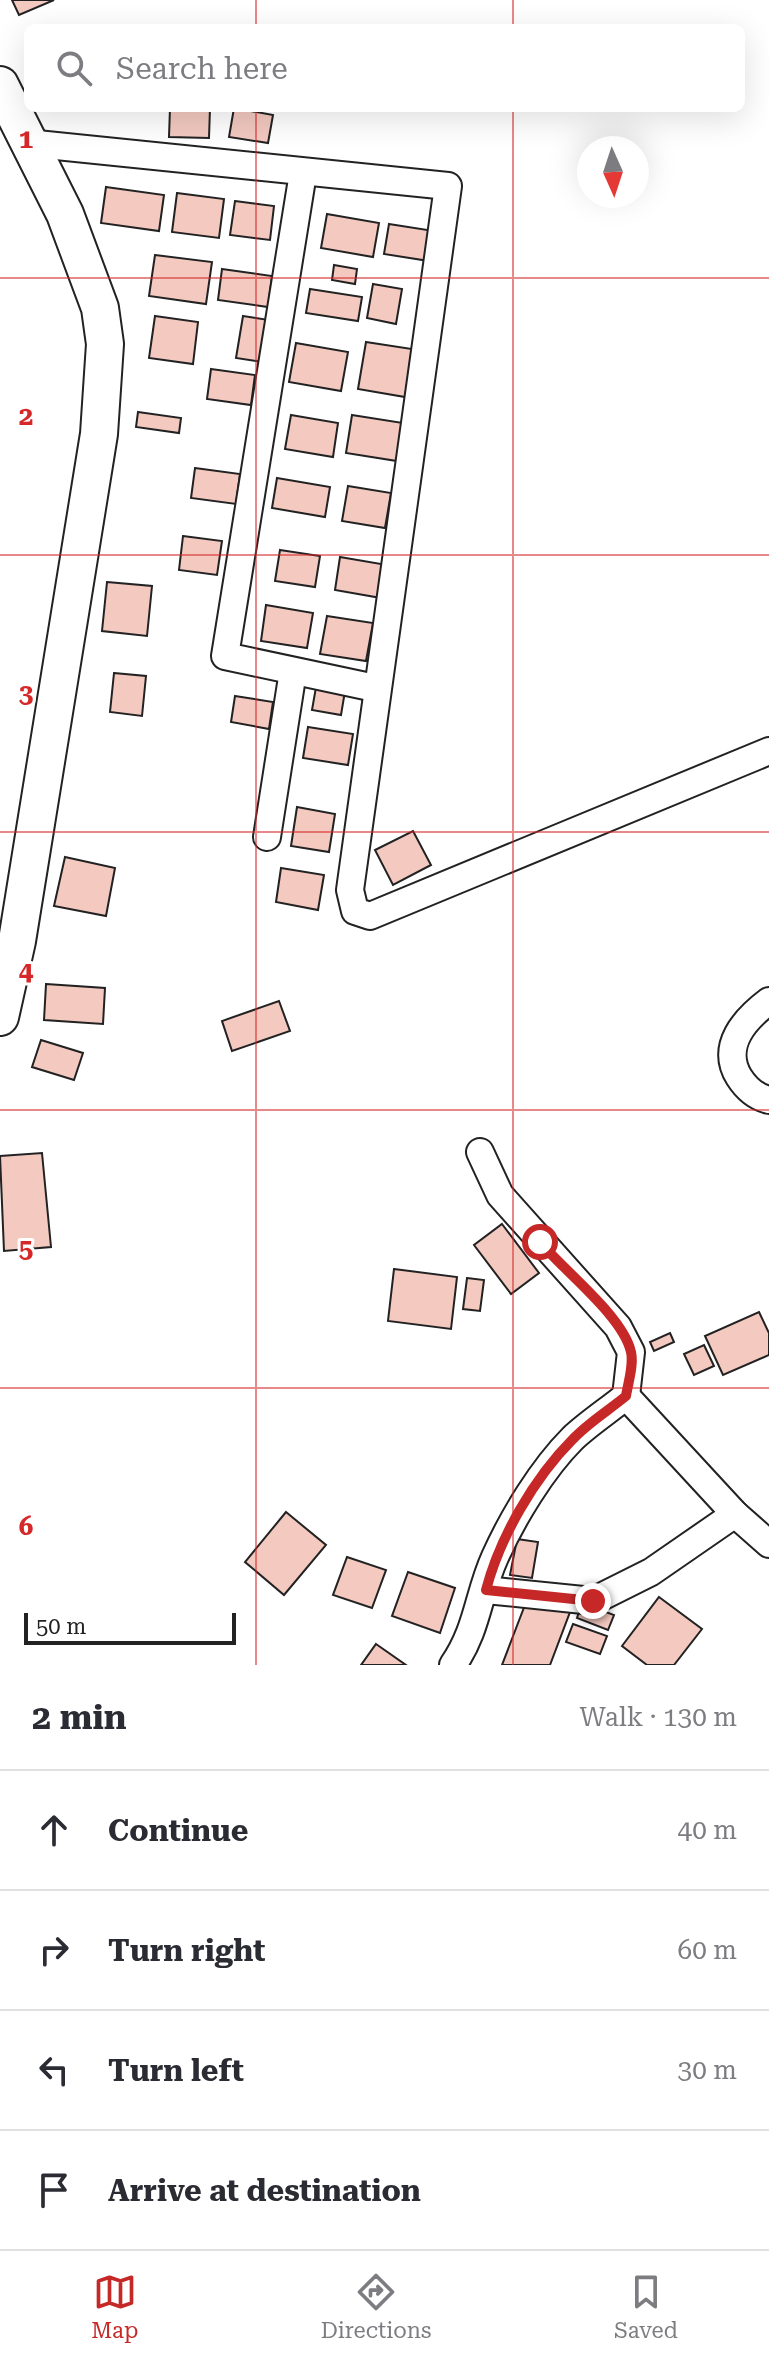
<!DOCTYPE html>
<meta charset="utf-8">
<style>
body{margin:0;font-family:"Roboto Serif",serif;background:#f7f7f7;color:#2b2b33}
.compass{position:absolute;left:577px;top:136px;width:72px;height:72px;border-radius:50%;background:#fff;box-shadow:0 8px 32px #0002;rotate:177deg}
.scale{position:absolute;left:24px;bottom:20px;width:212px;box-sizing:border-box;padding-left:8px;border:4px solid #222;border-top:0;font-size:22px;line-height:28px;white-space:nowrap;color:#222;-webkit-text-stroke:6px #fff;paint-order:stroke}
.stop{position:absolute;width:24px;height:24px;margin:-18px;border:6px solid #c62828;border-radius:50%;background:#fff}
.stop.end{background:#c62828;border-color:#fff;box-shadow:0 2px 8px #0008}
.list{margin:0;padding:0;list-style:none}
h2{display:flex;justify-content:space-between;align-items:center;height:104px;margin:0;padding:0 32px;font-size:34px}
h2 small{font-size:26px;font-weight:400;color:#7c7c81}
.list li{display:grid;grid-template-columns:52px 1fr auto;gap:24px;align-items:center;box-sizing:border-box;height:120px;padding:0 32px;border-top:2px solid #e1e1e2}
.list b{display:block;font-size:30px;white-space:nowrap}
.list em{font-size:26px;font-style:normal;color:#7c7c81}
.icon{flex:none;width:44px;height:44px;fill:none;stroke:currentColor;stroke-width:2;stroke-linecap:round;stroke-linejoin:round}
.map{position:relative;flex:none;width:769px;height:1665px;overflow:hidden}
.search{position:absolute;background:#fff;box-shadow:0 8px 32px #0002;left:24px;right:24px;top:24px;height:88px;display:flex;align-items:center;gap:20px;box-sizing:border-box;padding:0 28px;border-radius:12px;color:#7c7c81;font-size:30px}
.sheet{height:584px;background:#fff}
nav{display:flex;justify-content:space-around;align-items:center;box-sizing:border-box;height:112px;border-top:2px solid #e1e1e2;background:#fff;font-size:22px;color:#7c7c81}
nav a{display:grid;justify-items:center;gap:4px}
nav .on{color:#c62828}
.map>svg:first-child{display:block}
.building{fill:#f3c9c0;stroke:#222;stroke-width:2}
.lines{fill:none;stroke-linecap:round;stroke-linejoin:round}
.street-casing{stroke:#222;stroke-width:30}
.secondary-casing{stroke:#222;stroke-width:40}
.street{stroke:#fff;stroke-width:26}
.secondary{stroke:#fff;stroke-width:36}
.route{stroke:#c62828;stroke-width:10}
.grid{fill:none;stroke:#d62828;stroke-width:2;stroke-opacity:0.55}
.grid-label{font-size:26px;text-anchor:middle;font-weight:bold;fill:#d62828;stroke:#fff;stroke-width:6;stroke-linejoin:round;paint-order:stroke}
</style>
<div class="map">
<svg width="769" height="1665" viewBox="0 0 769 1665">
<rect width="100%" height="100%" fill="#fff"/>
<!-- building -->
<g class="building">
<polygon points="12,0 54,0 19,15"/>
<polygon points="170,108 210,108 209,138 169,137"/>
<polygon points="234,108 273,115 268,143 229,137"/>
<polygon points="106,187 164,195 159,231 101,223"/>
<polygon points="177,193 224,199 219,238 172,232"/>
<polygon points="235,201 274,206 270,240 230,235"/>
<polygon points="327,214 379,223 373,257 321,248"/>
<polygon points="389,224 434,231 429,261 384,254"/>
<polygon points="155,255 212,262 206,304 149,296"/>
<polygon points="334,265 357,269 355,284 332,280"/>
<polygon points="222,269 272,276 268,307 218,300"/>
<polygon points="373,284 402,289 396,324 367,318"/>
<polygon points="310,289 362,297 358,321 306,313"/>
<polygon points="155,316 198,322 193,364 149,358"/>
<polygon points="243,316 269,320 263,362 236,358"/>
<polygon points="366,342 412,349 405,397 358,389"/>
<polygon points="296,343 348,352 341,391 289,382"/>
<polygon points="211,369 255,375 251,405 207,399"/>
<polygon points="138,412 181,418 179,433 136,427"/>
<polygon points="291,415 338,423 333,457 285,449"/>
<polygon points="352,415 403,423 397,461 346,453"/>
<polygon points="195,468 240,474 236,504 191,498"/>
<polygon points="277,478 330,487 325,517 272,508"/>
<polygon points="348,486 391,493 385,528 342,521"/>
<polygon points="183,536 222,541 217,575 179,570"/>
<polygon points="280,550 320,556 315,587 275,581"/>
<polygon points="340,557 387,565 381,598 335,590"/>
<polygon points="107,582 152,586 147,636 102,631"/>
<polygon points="266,605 313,613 307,648 261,641"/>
<polygon points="327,616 373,623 366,661 320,654"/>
<polygon points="114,673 146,676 142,716 110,712"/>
<polygon points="316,687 345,691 341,715 312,710"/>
<polygon points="235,696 273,702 269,729 231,722"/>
<polygon points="308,727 353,734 348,765 303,758"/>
<polygon points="297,807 335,814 329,852 291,846"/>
<polygon points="413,831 431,865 393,885 375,850"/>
<polygon points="65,857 115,868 106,916 54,906"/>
<polygon points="281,868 324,875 318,910 276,902"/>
<polygon points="46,984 105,988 103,1024 44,1020"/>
<polygon points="279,1001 290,1031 232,1051 222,1021"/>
<polygon points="41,1040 83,1053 74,1080 32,1067"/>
<polygon points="42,1153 51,1247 4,1251 0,1156"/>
<polygon points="502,1224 539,1273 511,1294 474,1245"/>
<polygon points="394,1269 457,1277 451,1329 388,1321"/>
<polygon points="467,1278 484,1280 480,1311 463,1309"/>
<polygon points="759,1312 769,1333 769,1355 723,1375 705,1336"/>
<polygon points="670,1333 674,1342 654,1351 650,1342"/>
<polygon points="704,1345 714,1366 694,1375 684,1354"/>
<polygon points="286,1512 326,1545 284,1595 245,1562"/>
<polygon points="517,1539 538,1542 532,1578 510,1575"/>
<polygon points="347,1557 386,1570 372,1608 333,1595"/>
<polygon points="408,1572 455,1588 440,1633 392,1616"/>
<polygon points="528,1597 570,1612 550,1665 502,1665"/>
<polygon points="659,1597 702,1629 674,1665 647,1665 622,1646"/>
<polygon points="582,1603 614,1615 608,1630 577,1618"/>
<polygon points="573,1624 607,1636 600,1654 566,1642"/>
<polygon points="376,1644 406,1665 361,1665"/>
</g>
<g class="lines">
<defs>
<g id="street">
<polyline points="27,143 448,186 350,890 355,911 370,916 769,751"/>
<polyline points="303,173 225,656 375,688"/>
<polyline points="267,837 293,671"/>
<path d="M769,1001C745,1019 720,1046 739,1077C746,1088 756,1097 769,1100"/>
<polyline points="480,1152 500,1195 618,1327 631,1352 626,1396"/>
<polyline points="486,1590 593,1601 651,1572 735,1514"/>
<path d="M453,1665C478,1629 478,1594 495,1557C513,1517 542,1469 573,1438C589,1423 609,1410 626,1396L735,1514L769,1544"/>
</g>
<polyline id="secondary" points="0,85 65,214 100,308 105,344 99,434 17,941 0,1017"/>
</defs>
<!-- street casing -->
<use href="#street" class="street-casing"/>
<!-- secondary casing -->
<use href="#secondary" class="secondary-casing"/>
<!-- street -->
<use href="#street" class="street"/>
<!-- secondary -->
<use href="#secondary" class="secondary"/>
</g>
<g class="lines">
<!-- route -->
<path class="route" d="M540,1242C564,1271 623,1316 631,1352C634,1365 628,1383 626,1396C609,1410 588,1423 573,1439C534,1478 500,1537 486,1590L593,1601"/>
</g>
<!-- grid -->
<path class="grid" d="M256,0V28M513,0V28M256,108V1665M513,108V1665M0,278H769M0,555H769M0,832H769M0,1110H769M0,1388H769"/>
<g class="grid-label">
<text x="26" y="148">1</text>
<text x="26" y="425">2</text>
<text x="26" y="703">3</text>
<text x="26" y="980">4</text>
<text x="26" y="1258">5</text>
<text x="26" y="1535">6</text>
</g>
</svg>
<svg class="compass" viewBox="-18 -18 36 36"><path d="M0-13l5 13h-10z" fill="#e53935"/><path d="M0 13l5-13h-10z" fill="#7c7c81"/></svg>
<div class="scale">50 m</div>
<div class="stop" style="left:540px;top:1242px"></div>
<div class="stop end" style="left:593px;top:1601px"></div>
<div class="search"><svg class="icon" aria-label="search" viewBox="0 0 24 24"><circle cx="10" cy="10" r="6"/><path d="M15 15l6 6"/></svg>Search here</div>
</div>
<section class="sheet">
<h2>2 min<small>Walk · 130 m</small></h2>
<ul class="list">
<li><svg class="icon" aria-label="ahead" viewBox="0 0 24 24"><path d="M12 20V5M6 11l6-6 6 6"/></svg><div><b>Continue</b></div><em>40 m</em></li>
<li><svg class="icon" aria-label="right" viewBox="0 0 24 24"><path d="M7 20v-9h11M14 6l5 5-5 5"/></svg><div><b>Turn right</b></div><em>60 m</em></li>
<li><svg class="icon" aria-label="left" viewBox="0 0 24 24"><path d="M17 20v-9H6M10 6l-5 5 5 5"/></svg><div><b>Turn left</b></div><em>30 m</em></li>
<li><svg class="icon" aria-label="arrive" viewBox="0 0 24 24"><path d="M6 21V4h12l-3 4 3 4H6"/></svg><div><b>Arrive at destination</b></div></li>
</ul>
</section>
<nav>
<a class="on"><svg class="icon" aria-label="map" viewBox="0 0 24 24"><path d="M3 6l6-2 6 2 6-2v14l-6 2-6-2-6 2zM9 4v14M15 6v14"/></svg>Map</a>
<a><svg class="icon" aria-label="directions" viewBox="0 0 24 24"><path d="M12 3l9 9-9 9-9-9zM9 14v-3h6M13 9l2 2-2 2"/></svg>Directions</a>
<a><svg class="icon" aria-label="saved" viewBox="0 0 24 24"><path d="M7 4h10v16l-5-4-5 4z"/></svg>Saved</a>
</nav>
